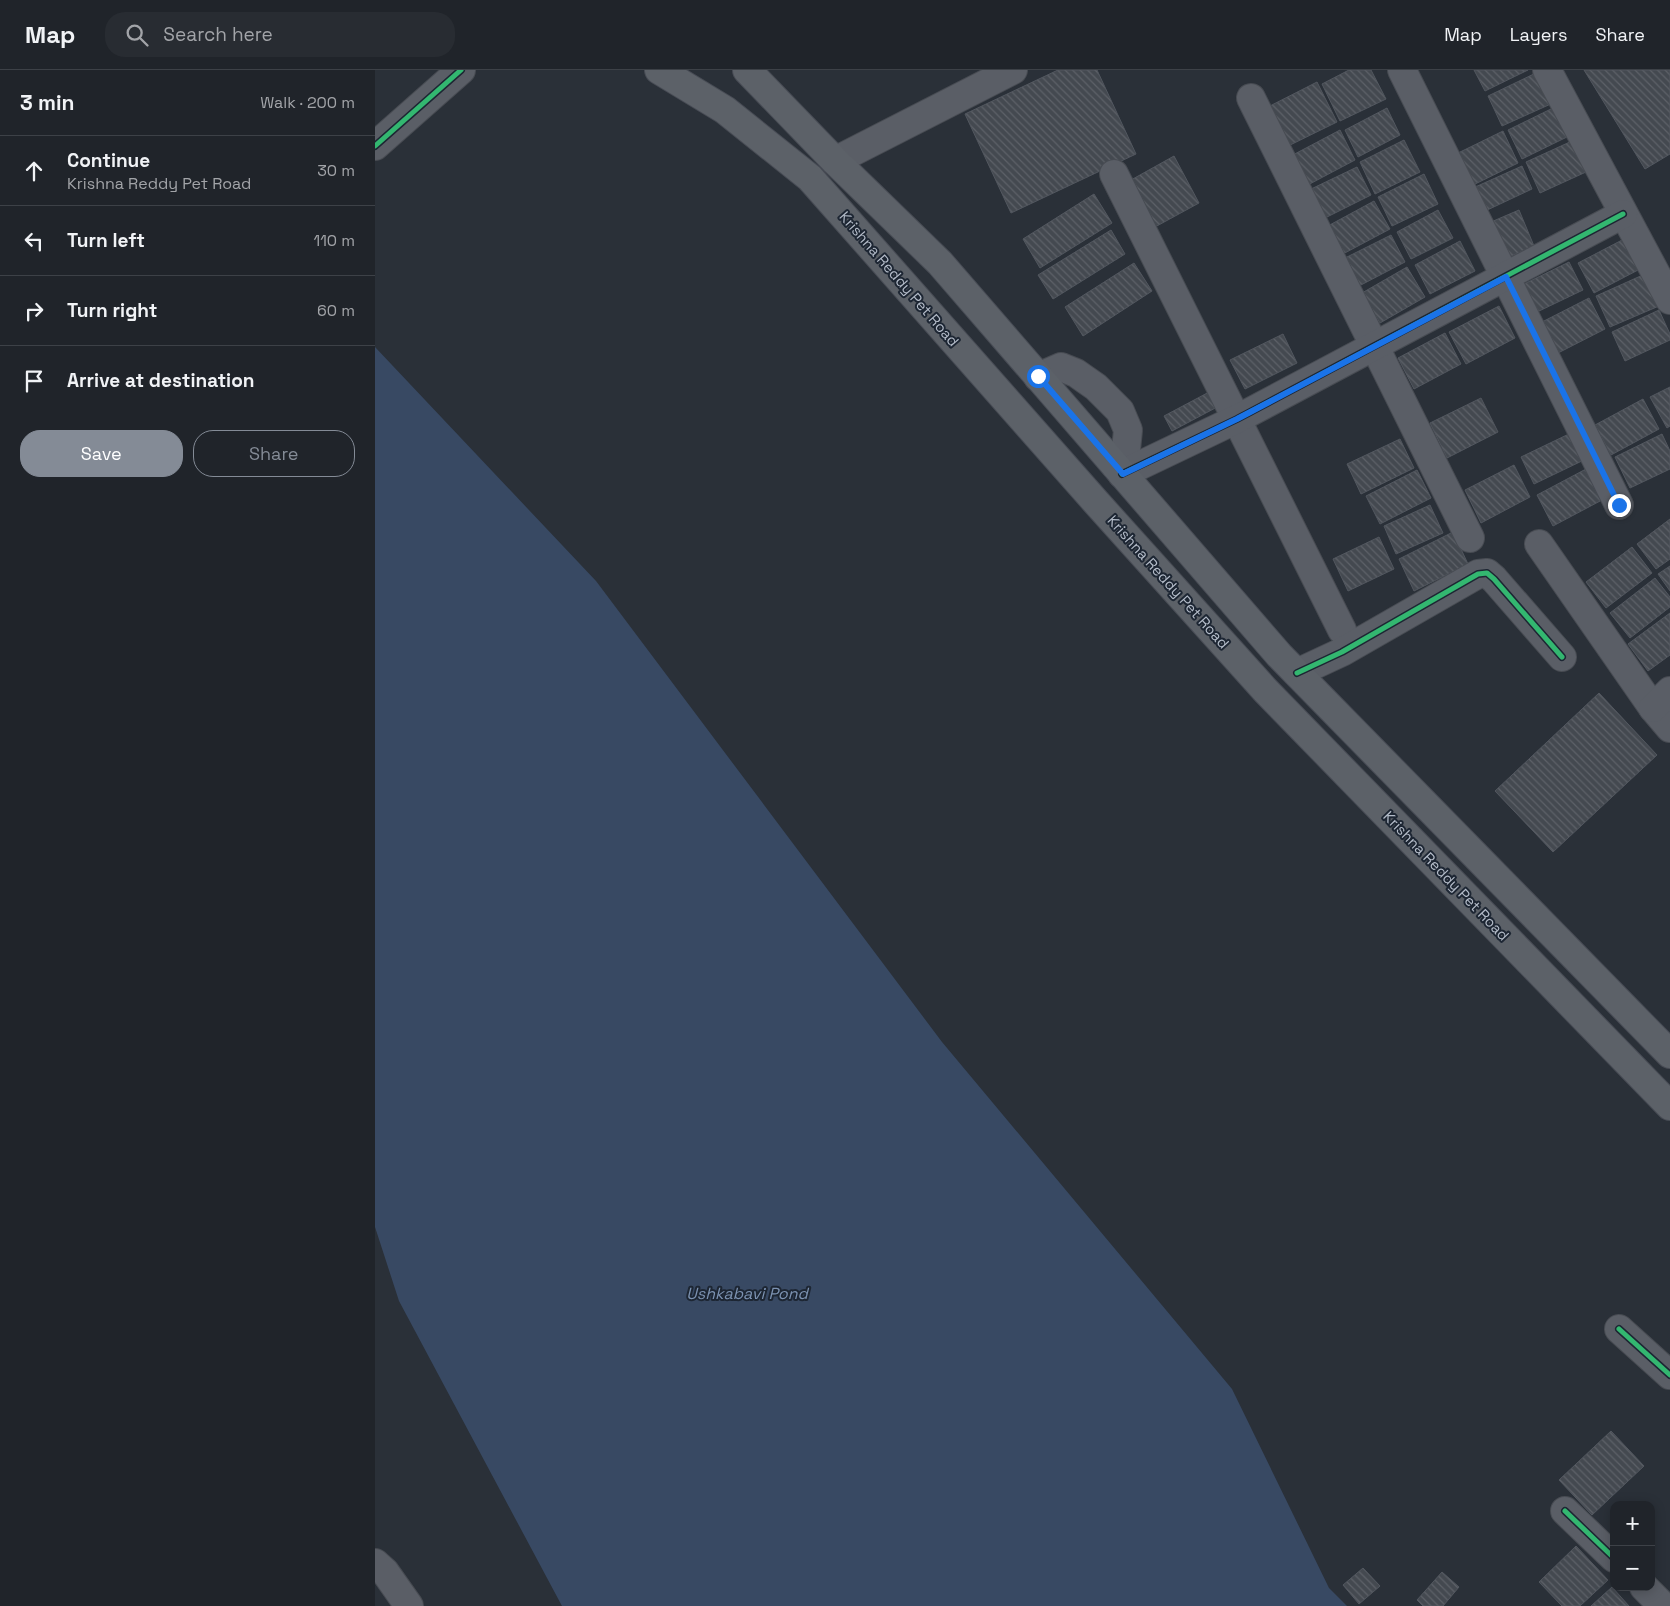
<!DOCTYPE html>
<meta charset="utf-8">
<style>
body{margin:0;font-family:"Space Grotesk",sans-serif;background:#282c32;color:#f1f3f6}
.controls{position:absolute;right:15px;bottom:15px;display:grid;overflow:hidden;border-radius:10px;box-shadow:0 2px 12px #0003}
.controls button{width:45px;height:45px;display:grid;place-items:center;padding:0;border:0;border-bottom:1px solid #3d4147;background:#20242a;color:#f1f3f6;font:25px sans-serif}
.stop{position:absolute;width:15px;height:15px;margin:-11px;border:4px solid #1a73e8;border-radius:50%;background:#fff}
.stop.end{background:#1a73e8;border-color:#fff;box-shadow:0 1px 5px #0008}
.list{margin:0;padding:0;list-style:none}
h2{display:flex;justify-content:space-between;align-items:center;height:65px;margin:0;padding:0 20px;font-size:21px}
h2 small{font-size:16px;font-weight:400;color:#a2a4a8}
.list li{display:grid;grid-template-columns:32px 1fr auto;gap:15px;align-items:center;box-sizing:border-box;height:70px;padding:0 20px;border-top:1px solid #3d4147}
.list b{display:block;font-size:19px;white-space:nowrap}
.list p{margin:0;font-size:16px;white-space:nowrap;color:#a2a4a8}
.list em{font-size:16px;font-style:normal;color:#a2a4a8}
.actions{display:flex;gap:10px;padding:15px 20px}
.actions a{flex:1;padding:11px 0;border:1px solid #848b96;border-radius:20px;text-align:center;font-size:18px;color:#848b96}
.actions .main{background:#848b96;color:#fff}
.icon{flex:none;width:28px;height:28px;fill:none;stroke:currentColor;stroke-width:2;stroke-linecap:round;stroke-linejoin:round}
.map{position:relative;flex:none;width:1295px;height:1536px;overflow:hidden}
header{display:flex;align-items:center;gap:30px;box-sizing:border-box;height:70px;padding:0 25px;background:#20242a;border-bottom:1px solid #3d4147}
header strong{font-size:24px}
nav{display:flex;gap:28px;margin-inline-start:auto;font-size:18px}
.search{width:350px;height:45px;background:#282c32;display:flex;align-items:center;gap:12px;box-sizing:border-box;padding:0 18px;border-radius:20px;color:#a2a4a8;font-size:19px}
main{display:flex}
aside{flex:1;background:#20242a}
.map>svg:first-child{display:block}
.water{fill:#384963}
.building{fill:url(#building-back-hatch);stroke:#52575f}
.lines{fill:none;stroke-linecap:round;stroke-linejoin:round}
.minor-casing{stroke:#484c53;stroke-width:30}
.major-casing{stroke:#484c55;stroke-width:30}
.minor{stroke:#5a5e66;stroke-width:28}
.major{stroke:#5c6168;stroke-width:28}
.cycleway-casing{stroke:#1d2633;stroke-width:8}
.cycleway{stroke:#33b770;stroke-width:5}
.route{stroke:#1a73e8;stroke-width:6}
.labels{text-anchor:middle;stroke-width:4;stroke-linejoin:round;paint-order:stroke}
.street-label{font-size:15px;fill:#b4bcc9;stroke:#1d2633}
.water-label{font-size:16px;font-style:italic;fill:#7c92b1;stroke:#1d2633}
</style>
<header>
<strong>Map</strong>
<div class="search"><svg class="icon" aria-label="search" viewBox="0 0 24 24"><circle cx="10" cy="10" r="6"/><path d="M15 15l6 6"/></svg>Search here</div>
<nav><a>Map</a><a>Layers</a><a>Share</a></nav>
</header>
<main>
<aside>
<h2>3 min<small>Walk · 200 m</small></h2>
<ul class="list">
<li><svg class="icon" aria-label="ahead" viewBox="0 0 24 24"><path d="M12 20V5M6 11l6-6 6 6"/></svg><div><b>Continue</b><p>Krishna Reddy Pet Road</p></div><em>30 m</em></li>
<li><svg class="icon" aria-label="left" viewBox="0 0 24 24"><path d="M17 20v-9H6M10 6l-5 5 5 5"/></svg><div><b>Turn left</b></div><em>110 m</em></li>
<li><svg class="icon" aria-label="right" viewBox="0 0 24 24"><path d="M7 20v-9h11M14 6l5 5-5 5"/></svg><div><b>Turn right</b></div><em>60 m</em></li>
<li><svg class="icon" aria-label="arrive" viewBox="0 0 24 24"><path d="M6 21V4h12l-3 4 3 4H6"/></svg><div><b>Arrive at destination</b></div></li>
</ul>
<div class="actions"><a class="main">Save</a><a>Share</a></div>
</aside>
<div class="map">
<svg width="1295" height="1536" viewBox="0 0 1295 1536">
<defs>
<pattern id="building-back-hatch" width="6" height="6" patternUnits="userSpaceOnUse" patternTransform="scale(1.25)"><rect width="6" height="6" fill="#444950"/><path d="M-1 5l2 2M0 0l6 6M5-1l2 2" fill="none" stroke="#5d6168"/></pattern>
</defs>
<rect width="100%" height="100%" fill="#2a3038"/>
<!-- water -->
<polygon class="water" points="0,277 221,511 567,972 857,1319 954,1518 972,1536 187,1536 24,1231 0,1157"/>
<!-- building -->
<g class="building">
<polygon points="683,0 722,0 761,84 636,143 590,44"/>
<polygon points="974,0 996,0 1011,29 965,51 947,14"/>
<polygon points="1099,0 1153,0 1110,21"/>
<polygon points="1209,0 1295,0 1295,84 1270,99"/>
<polygon points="1163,2 1178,33 1127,56 1113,26"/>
<polygon points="942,12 962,52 909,78 889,39"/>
<polygon points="1180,37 1194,66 1147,89 1133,60"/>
<polygon points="1012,38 1025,65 983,87 970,60"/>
<polygon points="965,60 980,90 929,117 914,87"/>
<polygon points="1128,61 1143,93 1096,116 1081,84"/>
<polygon points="1029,70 1045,102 1000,124 985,92"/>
<polygon points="1197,71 1211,102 1165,123 1151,92"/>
<polygon points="799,86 824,133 780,157 756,110"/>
<polygon points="1147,96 1157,119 1108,142 1098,118"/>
<polygon points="982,97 996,125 948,149 934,120"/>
<polygon points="1049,104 1063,134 1017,156 1003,127"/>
<polygon points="719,124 737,153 665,198 648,169"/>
<polygon points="999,131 1015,159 966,185 951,157"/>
<polygon points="1063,140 1078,168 1036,189 1022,162"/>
<polygon points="1144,140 1159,176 1132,188 1116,152"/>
<polygon points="736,160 750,184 678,229 663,205"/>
<polygon points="1016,165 1030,192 984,216 970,188"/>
<polygon points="1249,169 1265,199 1219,223 1203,193"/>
<polygon points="1085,171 1100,201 1055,224 1040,195"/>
<polygon points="1194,192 1208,220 1162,242 1149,214"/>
<polygon points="759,193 777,221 708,266 690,237"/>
<polygon points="1032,197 1050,227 1005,253 987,223"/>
<polygon points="1270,204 1284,236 1235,257 1221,226"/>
<polygon points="1214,228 1230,259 1183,283 1167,252"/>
<polygon points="1124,236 1140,268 1091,294 1074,262"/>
<polygon points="1284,240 1295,264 1295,270 1250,291 1237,262"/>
<polygon points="1070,263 1086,294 1039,319 1023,288"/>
<polygon points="908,264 922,293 870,319 855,290"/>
<polygon points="1295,317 1295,356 1292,358 1275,327"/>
<polygon points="836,321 844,336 797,361 789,346"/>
<polygon points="1106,328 1123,362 1072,388 1055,353"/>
<polygon points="1268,329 1284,359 1236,385 1220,355"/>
<polygon points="1198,362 1211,389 1159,414 1146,387"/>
<polygon points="1287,364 1295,381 1295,399 1255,418 1240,387"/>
<polygon points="1025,369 1039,398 986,424 972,394"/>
<polygon points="1139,395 1155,427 1106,453 1090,420"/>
<polygon points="1211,399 1227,430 1178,456 1162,425"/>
<polygon points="1042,400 1056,428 1005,454 991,426"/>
<polygon points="1055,435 1068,463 1021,484 1009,456"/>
<polygon points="1295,449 1295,489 1281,499 1262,474"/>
<polygon points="1078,462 1093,494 1039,521 1024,489"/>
<polygon points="1004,467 1019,499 973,521 958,489"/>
<polygon points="1257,477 1277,503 1231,538 1211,512"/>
<polygon points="1295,496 1295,521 1283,504"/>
<polygon points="1280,508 1295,527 1295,537 1255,568 1235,543"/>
<polygon points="1295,543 1295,585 1273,601 1253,574"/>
<polygon points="1224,623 1282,685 1178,782 1120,721"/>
<polygon points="1236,1361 1269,1396 1217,1445 1184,1410"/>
<polygon points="1201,1476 1233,1510 1205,1536 1187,1536 1164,1512"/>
<polygon points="988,1498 1005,1516 984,1534 968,1515"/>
<polygon points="1067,1502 1084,1517 1068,1536 1048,1536 1042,1530"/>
<polygon points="1237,1517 1254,1536 1216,1536"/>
</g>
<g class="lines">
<defs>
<g id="minor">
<polyline points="1027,0 1244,435"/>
<polyline points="1172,0 1295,230"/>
<polyline points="876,28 1095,468"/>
<polyline points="0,76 86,0"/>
<polyline points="460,91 638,0"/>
<polyline points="739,104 967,560"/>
<polyline points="663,307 686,297 701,303 721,317 745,341 753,360 751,380 741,396"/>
<polyline points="747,404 862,349 1248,144"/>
<polyline points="1164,474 1278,638 1295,658"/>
<polyline points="922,603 967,582 1103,504 1112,503 1119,509 1187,587"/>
<polyline points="1278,638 1295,621"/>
<polyline points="1244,1259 1295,1305"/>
<polyline points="1190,1441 1239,1488"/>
<polyline points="0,1493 10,1502 34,1536"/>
<polyline points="1269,1517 1288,1536"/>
</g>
<g id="major">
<polyline points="284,0 350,40 435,108 720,431 890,620 1295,1036"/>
<polyline points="372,0 460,91 565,193 904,585 1295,984"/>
</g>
</defs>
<!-- minor casing -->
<use href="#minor" class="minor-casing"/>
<!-- major casing -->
<use href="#major" class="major-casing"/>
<!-- minor -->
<use href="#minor" class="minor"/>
<!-- major -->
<use href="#major" class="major"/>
<defs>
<g id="cycleway">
<polyline points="0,76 86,0"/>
<polyline points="747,404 862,349 1248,144"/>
<polyline points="922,603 967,582 1103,504 1112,503 1119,509 1187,587"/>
<polyline points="1244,1259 1295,1305"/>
<polyline points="1190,1441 1239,1488"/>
</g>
</defs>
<!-- cycleway casing -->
<use href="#cycleway" class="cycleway-casing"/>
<!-- cycleway -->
<use href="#cycleway" class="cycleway"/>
</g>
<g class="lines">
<!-- route -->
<polyline class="route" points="663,306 748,404 862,349 1131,207 1244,435"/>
</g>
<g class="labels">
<!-- street labels -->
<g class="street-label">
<text transform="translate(524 209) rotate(49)" y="5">Krishna Reddy Pet Road</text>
<text transform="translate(793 512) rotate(48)" y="5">Krishna Reddy Pet Road</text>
<text transform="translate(1071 806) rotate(46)" y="5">Krishna Reddy Pet Road</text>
</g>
<!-- water labels -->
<g class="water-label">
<text x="372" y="1229">Ushkabavi Pond</text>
</g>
</g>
</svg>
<div class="controls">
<button>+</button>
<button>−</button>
</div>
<div class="stop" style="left:663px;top:306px"></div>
<div class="stop end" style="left:1244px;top:435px"></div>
</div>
</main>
